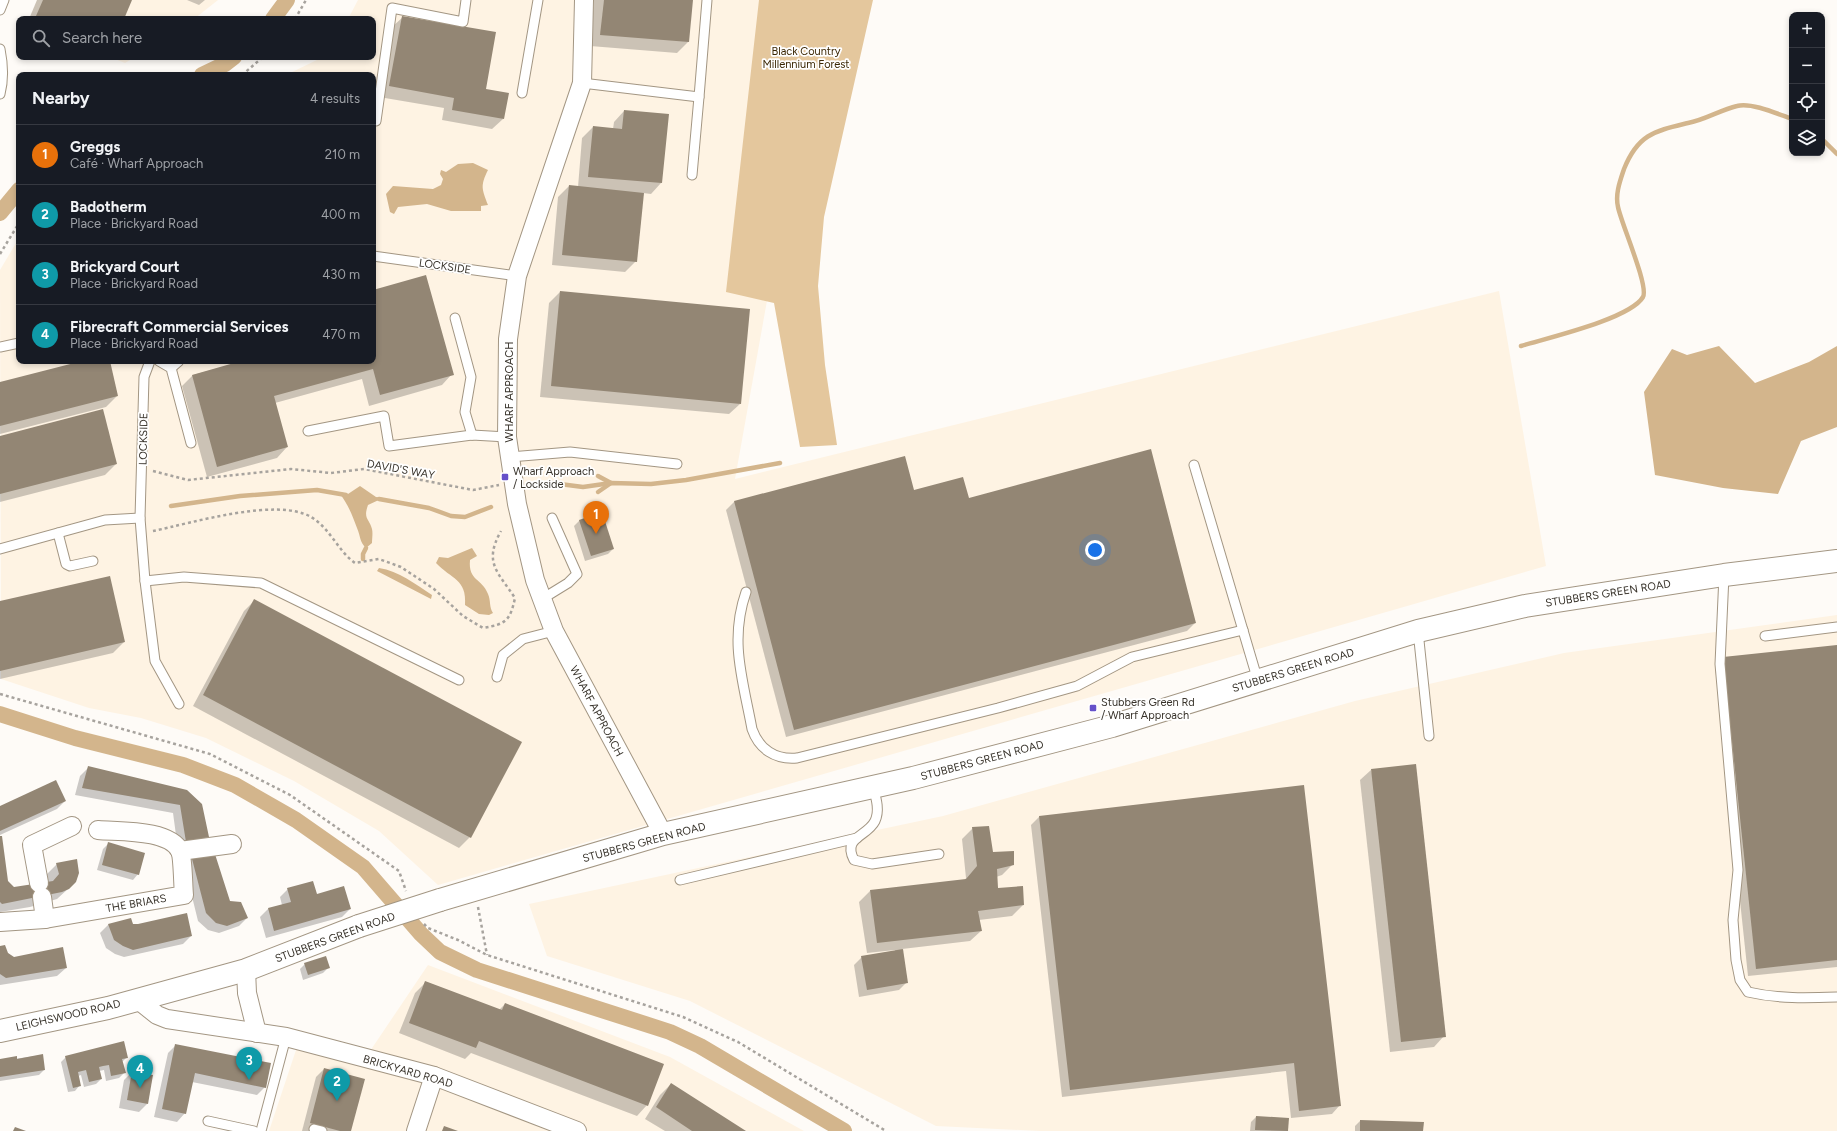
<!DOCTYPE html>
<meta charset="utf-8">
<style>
body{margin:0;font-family:Figtree,sans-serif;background:#242831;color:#f1f3f6}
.controls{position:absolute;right:12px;top:12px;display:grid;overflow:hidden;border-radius:8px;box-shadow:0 2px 6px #0003}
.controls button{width:36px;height:36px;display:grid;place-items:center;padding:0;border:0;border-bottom:1px solid #363941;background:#171b24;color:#f1f3f6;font:20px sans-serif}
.you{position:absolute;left:1095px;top:550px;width:14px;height:14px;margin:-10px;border:3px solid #fff;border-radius:50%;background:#1a73e8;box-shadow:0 0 0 6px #1a73e833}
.badge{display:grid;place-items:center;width:26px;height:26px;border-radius:50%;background:#b2aae2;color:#fff;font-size:13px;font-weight:700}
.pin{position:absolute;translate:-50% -33px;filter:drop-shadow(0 1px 2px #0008)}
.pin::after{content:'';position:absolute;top:21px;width:14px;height:12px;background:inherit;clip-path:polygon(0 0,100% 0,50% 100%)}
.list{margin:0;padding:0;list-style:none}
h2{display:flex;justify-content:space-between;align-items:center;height:52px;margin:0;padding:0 16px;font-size:17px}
h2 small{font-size:13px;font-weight:400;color:#9ea1a6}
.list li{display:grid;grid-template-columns:26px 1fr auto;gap:12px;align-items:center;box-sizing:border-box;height:60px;padding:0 16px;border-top:1px solid #363941}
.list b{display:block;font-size:15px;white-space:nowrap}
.list p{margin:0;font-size:13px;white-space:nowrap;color:#9ea1a6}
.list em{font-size:13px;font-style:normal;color:#9ea1a6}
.icon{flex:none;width:22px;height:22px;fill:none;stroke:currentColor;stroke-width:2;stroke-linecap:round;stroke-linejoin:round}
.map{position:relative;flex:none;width:1837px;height:1131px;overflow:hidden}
.search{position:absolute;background:#171b24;box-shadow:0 2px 6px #0003;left:16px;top:16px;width:360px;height:44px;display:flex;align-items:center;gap:10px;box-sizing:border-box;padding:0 14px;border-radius:8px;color:#9ea1a6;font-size:15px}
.panel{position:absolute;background:#171b24;box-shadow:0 2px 6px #0003;left:16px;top:72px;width:360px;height:292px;border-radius:8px}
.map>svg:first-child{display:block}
.built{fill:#fef3e3}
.forest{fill:#e4c79d}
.water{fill:#d3b58c}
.shadow{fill:#0003}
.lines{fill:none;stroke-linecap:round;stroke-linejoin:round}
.stream{stroke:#d3b58c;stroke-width:4.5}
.canal{stroke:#d3b58c;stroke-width:16}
.building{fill:#938674}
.lane-casing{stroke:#a39683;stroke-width:11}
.street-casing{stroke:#a39683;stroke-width:20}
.secondary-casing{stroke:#a39683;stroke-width:24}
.path{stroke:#a7a39e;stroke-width:2.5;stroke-dasharray:3 3;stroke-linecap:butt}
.lane{stroke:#fff;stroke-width:9}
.street{stroke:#fff;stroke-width:18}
.secondary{stroke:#fff;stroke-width:22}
.secondary-bridge-casing{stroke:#a39683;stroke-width:24;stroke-linecap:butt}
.secondary-bridge{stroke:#fff;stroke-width:22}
.poi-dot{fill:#6550c9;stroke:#fff;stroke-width:1.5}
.labels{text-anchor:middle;stroke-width:3.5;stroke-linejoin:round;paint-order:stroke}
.park-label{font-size:11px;fill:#3b2704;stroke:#fff}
.street-label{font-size:11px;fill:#38332b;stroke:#fff}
.poi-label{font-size:11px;fill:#38332b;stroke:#fff;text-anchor:start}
</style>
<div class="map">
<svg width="1837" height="1131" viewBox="0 0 1837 1131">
<rect width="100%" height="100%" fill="#fefbf7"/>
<!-- built -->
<g class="built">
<polygon points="37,0 218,0 194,19 29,19"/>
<polygon points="358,0 821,0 735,479 1499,291 1546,566 438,885 379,831 294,781 206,738 141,718 89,708 1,679 0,270 19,238 19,361 373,361 373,75 286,75 323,57 373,57 373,19 348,19"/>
<polygon points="110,57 135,57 125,63"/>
<polygon points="1837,615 1837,1131 1040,1131 936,1126 690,1001 547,956 529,904 943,816 1355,701 1564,653"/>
<polygon points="428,965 670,1057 804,1131 269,1131 299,1041 362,1063"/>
</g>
<!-- forest -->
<polygon class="forest" points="759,0 873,0 824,217 818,286 825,365 837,445 800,447 774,303 726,292"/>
<!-- water -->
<g class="water">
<path d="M473,163L488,170C480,186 482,189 488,205L481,206V211H451L427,204L398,207L394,214L390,212L386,194L393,186L433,189L441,185L443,179L440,174L441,170L446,172L458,164Z"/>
<polygon points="1719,346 1755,383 1809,362 1837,346 1837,427 1801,441 1778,494 1723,488 1655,475 1644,392 1672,349 1687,355"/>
<path d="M360,486L376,497L383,498L368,505C363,519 369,518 372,529C373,533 372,539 372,543L366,548C359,541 361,537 357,528C353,517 348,504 340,494H348Z"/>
<path d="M472,548L477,556L470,560C468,581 482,578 488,594C491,601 489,607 493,613L489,615L479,614L465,605C467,579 451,579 436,563L439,557L448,558Z"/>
<path d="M379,568C399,571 415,584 432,595L431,599L377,571Z"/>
</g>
<!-- shadow -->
<g class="shadow">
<polygon points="37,0 131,0 123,19 29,19"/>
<polygon points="187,0 205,0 199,5"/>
<polygon points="594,0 692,0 688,42 677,53 590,46"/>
<polygon points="403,17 485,89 503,119 492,129 442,120 444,108 379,97 392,27"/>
<polygon points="624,111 668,115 661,183 651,194 643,193 636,261 625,272 552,265 558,197 569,186 578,187 582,138 593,127 613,129 614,122"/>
<polygon points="373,291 452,374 442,385 369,406 362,379 275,403 287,447 277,458 207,477 182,386 193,375 245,361 373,361"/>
<polygon points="560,292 740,404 729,414 540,397 549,303"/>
<polygon points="86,361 109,361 117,396 106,407 0,434 0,383"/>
<polygon points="0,437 116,464 105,475 0,502"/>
<polygon points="913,491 968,499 1195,623 1187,631 786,737 726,510 734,502"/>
<polygon points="580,520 613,549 608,554 585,561 574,526"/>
<polygon points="254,601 470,837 459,848 193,706 244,611"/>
<polygon points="0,602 124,642 113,653 0,679"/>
<polygon points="1837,646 1837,967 1748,976 1715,666 1723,658"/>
<polygon points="88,768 187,791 208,837 200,845 178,850 173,813 75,795 80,776"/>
<polygon points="1371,770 1444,1036 1434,1047 1390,1052 1360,780"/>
<polygon points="1303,786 1340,1105 1332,1114 1291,1118 1286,1071 1062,1097 1031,825 1039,817"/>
<polygon points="65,801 57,809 0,835 0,807"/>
<polygon points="973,828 992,853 1013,864 1002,875 996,877 997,889 1023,905 1012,916 979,920 981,931 970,941 902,949 907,982 899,990 859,997 854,965 862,957 895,952 895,950 867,953 859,902 870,891 965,880 966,878 962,839"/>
<polygon points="0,837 7,881 14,888 48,883 46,875 57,864 69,888 57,899 30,907 0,912"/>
<polygon points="108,844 138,874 133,880 97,870 103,849"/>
<polygon points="192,856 229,902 247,918 239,926 219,933 208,930 198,921 184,864"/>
<polygon points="288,889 316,895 350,909 342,917 266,938 260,917 268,909 282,905 280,897"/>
<polygon points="130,919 133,925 191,936 183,944 124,957 115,954 106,948 100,933 108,925"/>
<polygon points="0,947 14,958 66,968 57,976 0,985"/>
<polygon points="305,964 328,968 323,973 303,980 300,969"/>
<polygon points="426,982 499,1010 505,1004 647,1105 637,1116 471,1053 465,1059 399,1033 415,993"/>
<polygon points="176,1045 265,1087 257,1095 192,1082 185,1113 177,1122 154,1117 168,1053"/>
<polygon points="42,1055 44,1070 39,1075 0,1081 0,1061"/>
<polygon points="66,1057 127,1057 122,1062 124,1073 119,1078 106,1081 104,1070 99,1071 101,1079 96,1084 84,1087 81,1075 78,1076 80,1085 75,1091 68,1092 61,1062"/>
<polygon points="324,1069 350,1131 302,1131 316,1077"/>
<polygon points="132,1072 147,1104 139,1112 119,1108 124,1080"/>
<polygon points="671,1084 744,1131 665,1131 645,1119 660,1095"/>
<polygon points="1256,1117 1288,1119 1287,1131 1250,1131 1251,1122"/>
<polygon points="1360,1121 1422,1131 1355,1131 1355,1126"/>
</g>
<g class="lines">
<!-- stream -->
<g class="stream">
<polyline points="1822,139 1837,154"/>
<path d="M1521,346C1547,338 1630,319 1643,297C1649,286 1621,223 1618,207C1615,194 1620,181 1624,169C1638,134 1655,131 1688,123C1705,120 1720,110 1737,106C1751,102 1778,114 1792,119"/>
<polyline points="598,476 611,483 598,492"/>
<polyline points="543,484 552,483 583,487 611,483 651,484 686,480 780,463"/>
<polyline points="379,499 429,508 451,516 465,517 491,507"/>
<polyline points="171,506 240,496 317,490 346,495"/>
<polyline points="363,559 363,554 366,548"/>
</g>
<!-- canal -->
<g class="canal">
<polyline points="273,19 287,0"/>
<polyline points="202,75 225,64 234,57"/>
<polyline points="0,213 19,190"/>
<polyline points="0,714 75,738 183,765 235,785 296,820 363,867 421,934 440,952 477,970 670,1032 700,1046 844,1131"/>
</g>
</g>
<!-- building -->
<g class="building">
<polygon points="43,0 132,0 124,19 42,19 36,16"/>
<polygon points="604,0 693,0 689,42 600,35"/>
<polygon points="402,16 496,32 486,89 509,93 504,119 452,110 454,98 389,86"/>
<polygon points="319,72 319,75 308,75"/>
<polygon points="624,110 669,114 662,183 588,177 593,126 622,129"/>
<polygon points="569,185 644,193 637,262 562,255"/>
<polygon points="426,275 454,375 380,395 373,369 274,396 288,447 217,467 192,375 241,361 373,361 373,290"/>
<polygon points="560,291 750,309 741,404 551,386"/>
<polygon points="82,361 110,361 118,396 0,426 0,382"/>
<polygon points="103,409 117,464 0,494 0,436"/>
<polygon points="1151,449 1196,623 794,730 734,501 905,456 914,490 963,477 969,498"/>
<polygon points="602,512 614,549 591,556 579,520"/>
<polygon points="110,576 125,642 0,671 0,601"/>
<polygon points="254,599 522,742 471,838 203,695"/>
<polygon points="1837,645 1837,960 1756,969 1723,657"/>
<polygon points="1416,764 1446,1037 1401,1042 1371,769"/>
<polygon points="88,766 187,790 202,804 209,837 186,842 180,805 82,788"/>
<polygon points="56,780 66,801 0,831 0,806"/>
<polygon points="1304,785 1341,1106 1299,1111 1294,1063 1070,1090 1039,816"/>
<polygon points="989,826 993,852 1014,851 1014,865 997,869 998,888 1023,886 1024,905 978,911 982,931 877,943 870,890 966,879 977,866 972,827"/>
<polygon points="0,836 2,836 8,881 14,887 53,881 59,874 56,863 77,859 79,873 76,882 69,889 62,892 2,904 0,902"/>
<polygon points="108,842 145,853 139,875 102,865"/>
<polygon points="214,851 230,901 241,902 248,918 227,926 216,923 206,913 191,855"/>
<polygon points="313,881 317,894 344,886 351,909 274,931 268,908 291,902 287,888"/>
<polygon points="187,913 192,936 133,950 123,946 114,940 108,924 131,918 133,924 138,924"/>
<polygon points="5,945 8,953 14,957 63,947 67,968 6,978 0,974 0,946"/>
<polygon points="903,949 908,983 867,990 861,956"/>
<polygon points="326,956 330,968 308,975 304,963"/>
<polygon points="425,981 502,1010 505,1003 664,1064 648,1106 479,1041 476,1048 409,1023"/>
<polygon points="124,1041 128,1058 122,1059 126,1073 111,1076 109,1065 103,1066 99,1067 102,1079 89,1082 86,1070 78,1072 81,1086 73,1088 65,1056"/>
<polygon points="175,1044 271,1063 266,1088 195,1073 186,1114 162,1109"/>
<polygon points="43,1054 45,1070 0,1077 0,1059 17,1056 17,1059"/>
<polygon points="324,1068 365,1079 351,1131 340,1131 310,1123"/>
<polygon points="132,1071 153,1075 148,1104 127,1100"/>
<polygon points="671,1083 746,1131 692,1131 656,1107"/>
<polygon points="1256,1116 1289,1118 1288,1131 1255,1130"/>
<polygon points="1360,1120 1424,1122 1423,1131 1360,1131"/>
<polygon points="444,1126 458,1131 442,1131"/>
<polygon points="15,1127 26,1131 13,1131"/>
</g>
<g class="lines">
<defs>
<g id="lane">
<polyline points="0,10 4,0"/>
<path d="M0,49C3,64 4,79 0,94"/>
<polyline points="582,83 699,97 707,0"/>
<polyline points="522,93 538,0"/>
<polyline points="376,121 392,8 463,22 466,0"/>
<polyline points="692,175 699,97"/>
<polyline points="373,256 517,276"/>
<polyline points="455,318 471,377 465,412 472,435"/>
<polyline points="0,347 19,343"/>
<polyline points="150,361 144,377 140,518 145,581 155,661 179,704"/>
<polyline points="159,361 171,368 191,443"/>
<polyline points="171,368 179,361"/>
<polyline points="308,431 384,416 389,446 472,435 507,437"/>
<polyline points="510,457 570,452 677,464"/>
<polyline points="1194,465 1258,681"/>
<polyline points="58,533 66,564 70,566 93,561"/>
<polyline points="0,549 105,520 140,518"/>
<path d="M1724,575L1720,664L1738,870L1733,920L1736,960L1740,980L1748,992C1778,999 1807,998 1837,997"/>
<polyline points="145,581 184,577 261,583 459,680"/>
<path d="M746,592C729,641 743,680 752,729C759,749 775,760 797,758L998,708L1077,686L1132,657L1243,630"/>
<polyline points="542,599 568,583 577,574 552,518"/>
<polyline points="1418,631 1429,736"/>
<polyline points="1765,636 1837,627"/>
<polyline points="497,677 503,655 523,639 554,631"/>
<path d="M873,787C876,798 880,810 875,821C867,837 842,837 854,860L872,864L939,854"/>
<polyline points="680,880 857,838"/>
<polyline points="208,1121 254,1131"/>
<polyline points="314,1129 322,1131"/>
<polyline points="261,1131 286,1037"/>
</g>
<g id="street">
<polyline points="584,0 582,83 517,276 508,339 507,437 517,504 535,580 554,631 663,834"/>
<polyline points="180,851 232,844"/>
<polyline points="39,883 32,845 72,826"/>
<polyline points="42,897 45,919"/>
<path d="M0,922L45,919L184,895C183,886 183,857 180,851C169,829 119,832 98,830"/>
<polyline points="246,970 247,993 257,1033"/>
<polyline points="137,999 157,1015 167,1019 286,1037 434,1076 577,1131"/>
<polyline points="416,1131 434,1076"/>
</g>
<g id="secondary">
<polyline points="440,900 663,834 913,778 1112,726 1418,631 1525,606 1724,575 1837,561"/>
<polyline points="0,1031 108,1008 246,970 359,926"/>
</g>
</defs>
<!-- lane casing -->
<use href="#lane" class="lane-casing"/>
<!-- street casing -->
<use href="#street" class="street-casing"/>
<!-- secondary casing -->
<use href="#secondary" class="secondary-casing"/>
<!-- path -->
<g class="path">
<polyline points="295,19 306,0"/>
<polyline points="242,75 263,57"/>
<polyline points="0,254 19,223"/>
<polyline points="153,471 188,480 291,469 331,473 364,469 473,490 499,485"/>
<path d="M153,531C192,523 277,497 311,517C330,528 338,551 355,563L379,559L401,567L434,589L463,616L483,628C506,624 510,621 515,598C498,572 483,563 501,531"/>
<polyline points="0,694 210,754 290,795 399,871 406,891"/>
<polyline points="478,907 487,955"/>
<polyline points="424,924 428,928 458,940 487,955 683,1017 738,1042 886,1131"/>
</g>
<!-- lane -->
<use href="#lane" class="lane"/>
<!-- street -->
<use href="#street" class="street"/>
<!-- secondary -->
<use href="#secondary" class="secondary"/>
<defs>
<polyline id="secondary-bridge" points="359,926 440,900"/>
</defs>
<!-- secondary-bridge casing -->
<use href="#secondary-bridge" class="secondary-bridge-casing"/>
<!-- secondary-bridge -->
<use href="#secondary-bridge" class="secondary-bridge"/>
</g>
<!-- markers -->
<g class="poi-dot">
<rect x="501" y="473" width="8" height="8" rx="2"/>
<rect x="1089" y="704" width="8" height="8" rx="2"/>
</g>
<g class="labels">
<!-- park labels -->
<g class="park-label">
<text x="806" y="55">Black Country<tspan x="806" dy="13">Millennium Forest</tspan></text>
</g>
<!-- street labels -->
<g class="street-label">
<text transform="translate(445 266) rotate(8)" y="4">LOCKSIDE</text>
<text transform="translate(509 392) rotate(-90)" y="4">WHARF APPROACH</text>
<text transform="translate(143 439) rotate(-89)" y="4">LOCKSIDE</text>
<text transform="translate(401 469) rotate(10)" y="4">DAVID'S WAY</text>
<text transform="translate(1608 593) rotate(-9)" y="4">STUBBERS GREEN ROAD</text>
<text transform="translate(1293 670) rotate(-17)" y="4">STUBBERS GREEN ROAD</text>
<text transform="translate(597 711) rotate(62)" y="4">WHARF APPROACH</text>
<text transform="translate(982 760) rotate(-15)" y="4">STUBBERS GREEN ROAD</text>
<text transform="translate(644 842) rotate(-15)" y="4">STUBBERS GREEN ROAD</text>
<text transform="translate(136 903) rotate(-10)" y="4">THE BRIARS</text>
<text transform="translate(335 937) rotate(-20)" y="4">STUBBERS GREEN ROAD</text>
<text transform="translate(68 1015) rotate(-13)" y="4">LEIGHSWOOD ROAD</text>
<text transform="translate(408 1071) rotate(16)" y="4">BRICKYARD ROAD</text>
</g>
<!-- poi labels -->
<g class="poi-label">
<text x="513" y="475">Wharf Approach<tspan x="513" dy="13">/ Lockside</tspan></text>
<text x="1101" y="706">Stubbers Green Rd<tspan x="1101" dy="13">/ Wharf Approach</tspan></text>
</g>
</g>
</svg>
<div class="controls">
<button>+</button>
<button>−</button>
<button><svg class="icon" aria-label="locate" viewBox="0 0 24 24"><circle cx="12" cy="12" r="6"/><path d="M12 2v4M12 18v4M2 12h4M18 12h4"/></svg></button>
<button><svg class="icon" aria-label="layers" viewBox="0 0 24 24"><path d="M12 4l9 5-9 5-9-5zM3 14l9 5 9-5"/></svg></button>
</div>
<div class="you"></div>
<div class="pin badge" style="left:596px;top:534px;background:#e8710a">1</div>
<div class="pin badge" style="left:337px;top:1101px;background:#0f9aa8">2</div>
<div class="pin badge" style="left:249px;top:1080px;background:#0f9aa8">3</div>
<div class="pin badge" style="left:140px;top:1088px;background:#0f9aa8">4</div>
<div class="search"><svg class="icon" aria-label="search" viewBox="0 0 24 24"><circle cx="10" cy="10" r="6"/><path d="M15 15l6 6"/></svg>Search here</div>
<section class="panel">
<h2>Nearby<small>4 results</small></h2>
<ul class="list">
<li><span class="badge" style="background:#e8710a">1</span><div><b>Greggs</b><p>Café · Wharf Approach</p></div><em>210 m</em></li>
<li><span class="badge" style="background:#0f9aa8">2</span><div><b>Badotherm</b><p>Place · Brickyard Road</p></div><em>400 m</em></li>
<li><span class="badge" style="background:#0f9aa8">3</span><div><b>Brickyard Court</b><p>Place · Brickyard Road</p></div><em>430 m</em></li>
<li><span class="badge" style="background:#0f9aa8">4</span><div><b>Fibrecraft Commercial Services</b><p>Place · Brickyard Road</p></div><em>470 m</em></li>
</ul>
</section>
</div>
